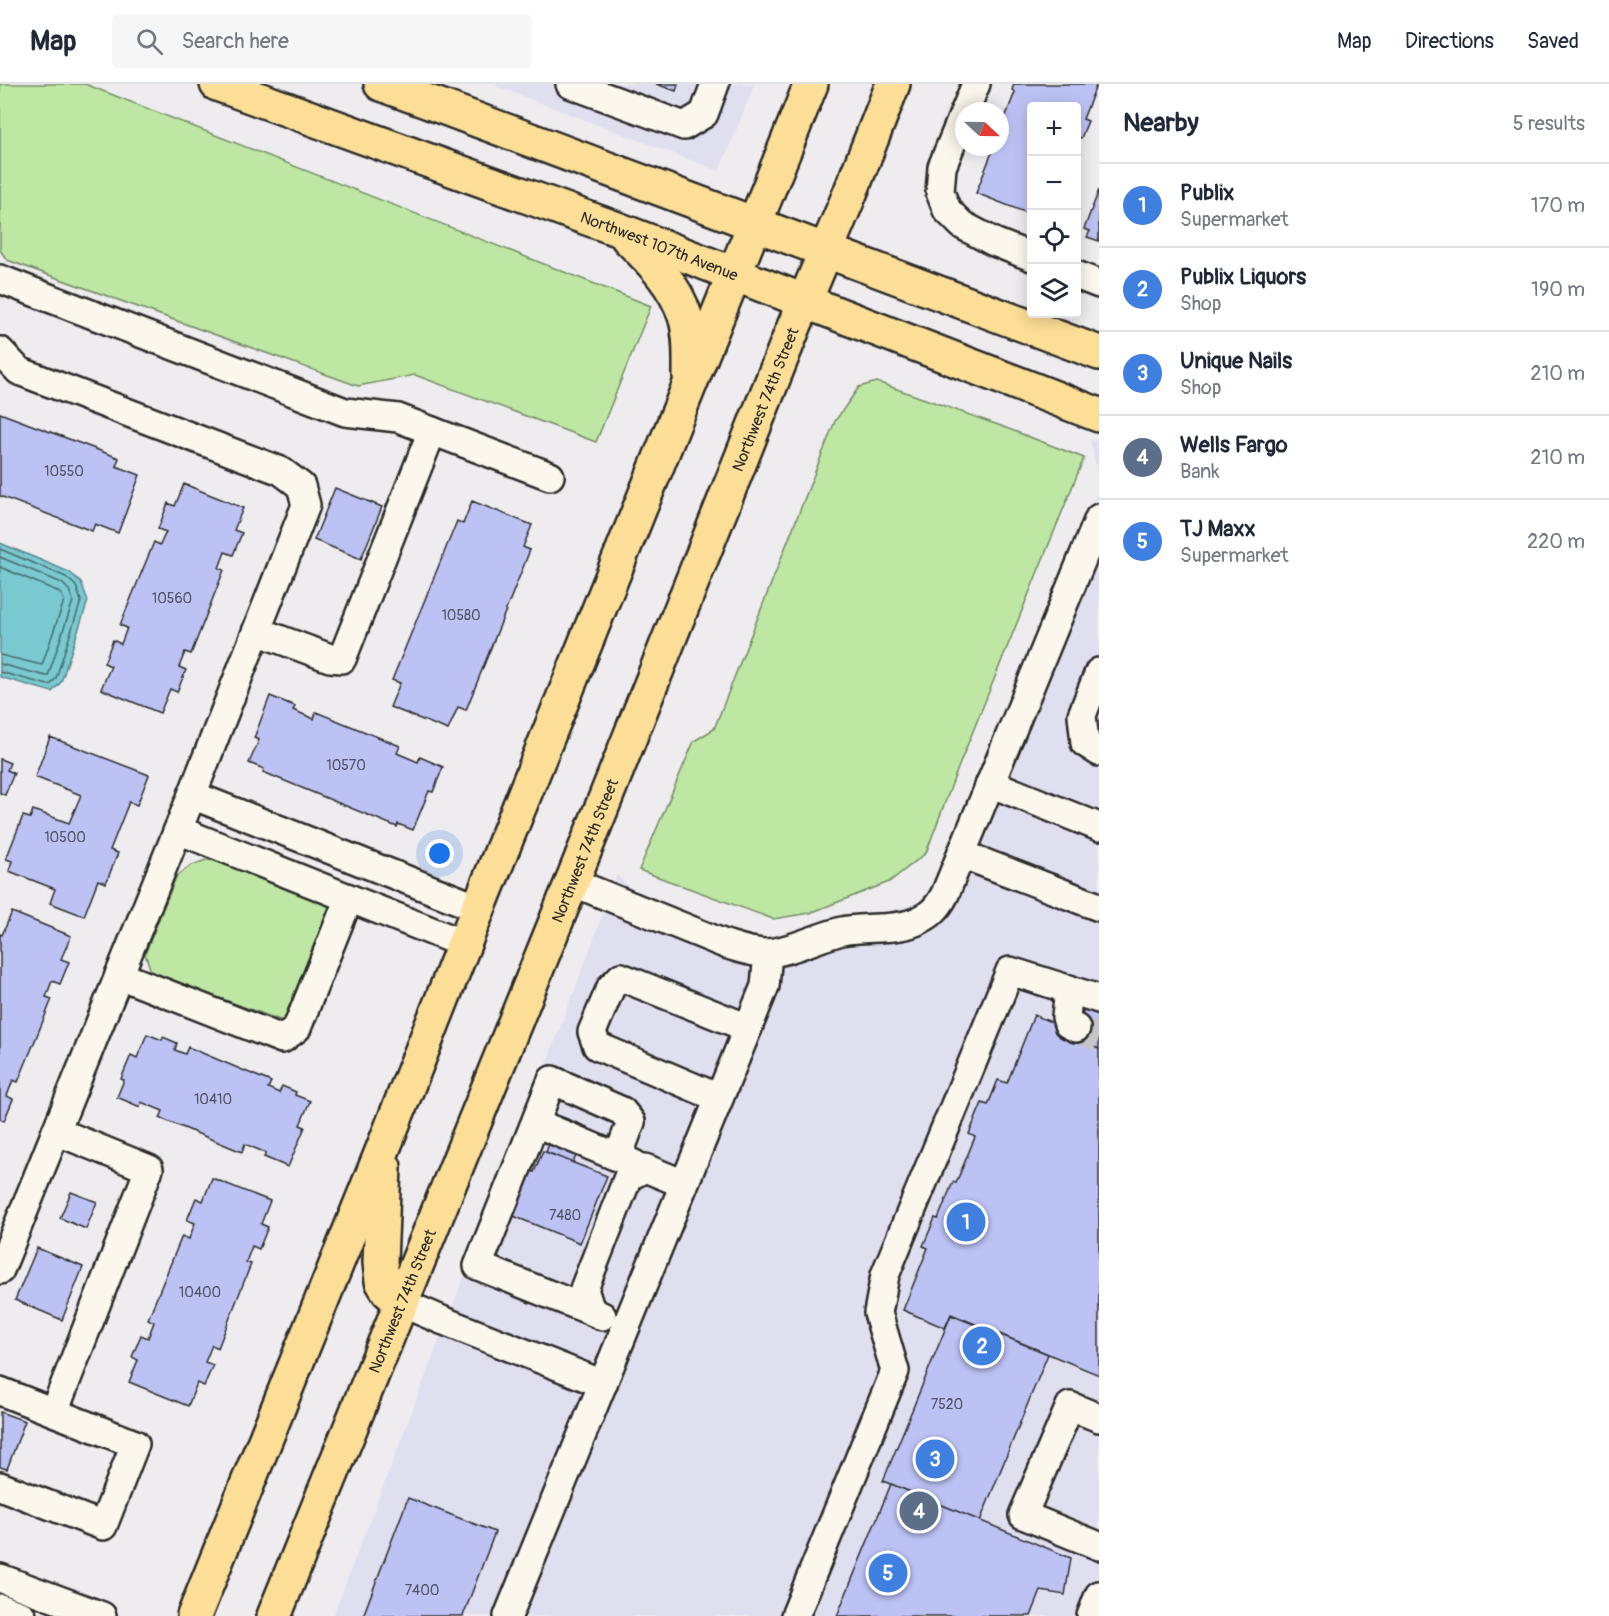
<!DOCTYPE html>
<meta charset="utf-8">
<style>
body{margin:0;font-family:Pangolin,sans-serif;background:#f6f6f7;color:#1f2937}
.controls{position:absolute;right:18px;top:18px;display:grid;overflow:hidden;border-radius:6px;box-shadow:0 3px 15px #0003}
.controls button{width:54px;height:54px;display:grid;place-items:center;padding:0;border:0;border-bottom:2px solid #e0e1e3;background:#fff;color:#1f2937;font:30px sans-serif}
.compass{position:absolute;left:955px;top:18px;width:54px;height:54px;border-radius:50%;background:#fff;box-shadow:0 3px 15px #0003;rotate:112deg}
.you{position:absolute;left:440px;top:770px;width:21px;height:21px;margin:-15px;border:4px solid #fff;border-radius:50%;background:#1a73e8;box-shadow:0 0 0 9px #1a73e833}
.badge{display:grid;place-items:center;width:39px;height:39px;border-radius:50%;background:#0f766e;color:#fff;font-size:20px;font-weight:700}
.pin{position:absolute;translate:-50% -50%;border:3px solid #fff;box-shadow:0 2px 6px #0006}
.list{margin:0;padding:0;list-style:none}
h2{display:flex;justify-content:space-between;align-items:center;height:78px;margin:0;padding:0 24px;font-size:26px}
h2 small{font-size:20px;font-weight:400;color:#747a83}
.list li{display:grid;grid-template-columns:39px 1fr auto;gap:18px;align-items:center;box-sizing:border-box;height:84px;padding:0 24px;border-top:2px solid #e0e1e3}
.list b{display:block;font-size:22px;white-space:nowrap}
.list p{margin:0;font-size:20px;white-space:nowrap;color:#747a83}
.list em{font-size:20px;font-style:normal;color:#747a83}
.icon{flex:none;width:33px;height:33px;fill:none;stroke:currentColor;stroke-width:2;stroke-linecap:round;stroke-linejoin:round}
.map{position:relative;flex:none;width:1099px;height:1532px;overflow:hidden}
header{display:flex;align-items:center;gap:36px;box-sizing:border-box;height:84px;padding:0 30px;background:#fff;border-bottom:2px solid #e0e1e3}
header strong{font-size:28px}
nav{display:flex;gap:33px;margin-inline-start:auto;font-size:21px}
.search{width:420px;height:54px;background:#f6f6f7;display:flex;align-items:center;gap:15px;box-sizing:border-box;padding:0 21px;border-radius:6px;color:#747a83;font-size:22px}
main{display:flex}
aside{flex:1;background:#fff}
.map>svg:first-child{display:block}
.built{fill:#dfdff0}
.green{fill:#bde7a3;stroke:#748967;stroke-width:1.5}
.water{fill:#78c9d0;stroke:#598a8e;stroke-width:1.5}
.lines{fill:none;stroke-linecap:round;stroke-linejoin:round}
.shore{stroke:#4a6a6d;stroke-width:1.5}
.building{fill:#bcc2f4;stroke:#2b2b2b;stroke-width:1.5}
.minor-tunnel{stroke:#c7c5c7;stroke-width:27;stroke-dasharray:27 14;stroke-linecap:butt}
.minor-casing{stroke:#2b2b2b;stroke-width:32}
.major-casing{stroke:#2b2b2b;stroke-width:38}
.minor{stroke:#fbf7ec;stroke-width:27}
.major{stroke:#fcde96;stroke-width:33}
.labels{text-anchor:middle;stroke-width:6;stroke-linejoin:round;paint-order:stroke}
.number-label{font-size:14px;fill:#4f515d}
.street-label{font-size:16px;fill:#2b2b2b;stroke:#fbf7ec}
</style>
<header>
<strong>Map</strong>
<div class="search"><svg class="icon" aria-label="search" viewBox="0 0 24 24"><circle cx="10" cy="10" r="6"/><path d="M15 15l6 6"/></svg>Search here</div>
<nav><a>Map</a><a>Directions</a><a>Saved</a></nav>
</header>
<main>
<div class="map">
<svg width="1099" height="1532" viewBox="0 0 1099 1532">
<rect width="100%" height="100%" fill="#eeecee"/>
<filter id="ink" filterUnits="userSpaceOnUse"><feTurbulence type="fractalNoise" baseFrequency=".0167" numOctaves="2"/><feDisplacementMap in="SourceGraphic" scale="12" xChannelSelector="R" yChannelSelector="G"/><feConvolveMatrix kernelMatrix="1 2 1 2 8 2 1 2 1" color-interpolation-filters="sRGB"/></filter>
<g filter="url(#ink)">
<!-- built -->
<g class="built">
<polygon points="491,0 755,0 719,87"/>
<polygon points="1090,355 1099,359 1099,396"/>
<polygon points="1099,405 1099,1532 333,1532 588,871 617,791 634,808 740,851 762,853 788,849 909,822 925,813 939,796"/>
</g>
<!-- green -->
<g class="green">
<polygon points="0,0 85,0 651,222 596,358 415,291 358,302 7,176 0,166"/>
<polygon points="877,298 1001,342 1084,374 958,684 926,769 889,798 810,829 773,835 639,786 694,657 714,645 835,337 859,303"/>
<polygon points="206,776 224,776 331,819 283,937 152,890 145,870 176,793 190,782"/>
</g>
<!-- water -->
<polygon class="water" points="0,459 69,488 81,498 88,517 61,598 52,608 0,593"/>
<g class="lines">
<!-- shore -->
<g class="shore">
<polyline points="0,465 66,493 76,502 81,517 56,594 51,600 48,601 0,588"/>
<polyline points="0,473 62,499 69,506 73,517 48,592 46,592 0,580"/>
<polyline points="0,483 57,507 62,511 64,517 42,581 0,571"/>
</g>
</g>
<!-- building -->
<g class="building">
<polygon points="656,0 678,0 676,7"/>
<polygon points="1014,0 1099,0 1099,4 1096,2 1083,35 1088,37 1081,54 1076,53 1076,22 1032,22 1032,131 976,109 994,63 1000,63 1000,37 1001,33 1005,34 1015,8 1012,6"/>
<polygon points="1099,106 1099,157 1087,153 1090,147 1084,145"/>
<polygon points="0,329 119,374 116,382 140,391 118,449 95,440 92,447 0,412"/>
<polygon points="184,400 243,424 234,446 242,449 233,471 225,468 219,484 224,486 191,570 185,568 179,583 186,586 177,608 170,605 160,629 101,605 111,582 104,579 113,556 121,560 127,544 120,541 154,458 160,461 166,448 158,445 168,419 175,422"/>
<polygon points="335,404 382,423 361,475 314,456"/>
<polygon points="472,417 532,441 523,463 530,466 466,626 458,623 448,646 390,623 400,599 392,596 457,437 463,440"/>
<polygon points="270,612 295,622 293,626 314,635 316,628 400,662 397,669 418,678 420,673 443,683 433,708 429,707 413,746 398,740 397,743 263,688 264,685 249,679 259,656 254,654"/>
<polygon points="50,653 149,691 137,721 129,718 110,766 118,769 106,799 98,796 84,832 50,819 55,805 9,787 12,777 6,775 23,732 30,734 33,726 69,739 81,711 35,693"/>
<polygon points="0,675 10,679 7,686 14,689 5,711 0,709"/>
<polygon points="12,828 71,852 61,875 69,878 60,900 52,897 46,913 52,915 18,998 13,996 7,1012 13,1015 4,1037 0,1035 0,850 2,851"/>
<polygon points="1084,925 1099,931 1099,965 1072,954"/>
<polygon points="1034,931 1075,948 1072,954 1099,965 1099,1291 951,1230 945,1244 903,1226 928,1164 923,1162 935,1134 938,1135 953,1098 956,1099 975,1053 969,1050 982,1019 988,1021 998,996 1007,999"/>
<polygon points="147,950 162,956 163,953 177,959 175,966 185,970 188,963 271,998 268,1004 279,1009 282,1002 296,1008 295,1011 310,1017 300,1041 305,1043 288,1083 264,1073 266,1069 245,1060 242,1068 160,1034 163,1027 141,1018 140,1023 117,1013 124,996 121,995 131,971 137,974"/>
<polygon points="560,1032 587,1043 573,1079 546,1068"/>
<polygon points="543,1067 607,1092 580,1159 511,1131 529,1086 534,1088"/>
<polygon points="212,1094 270,1117 261,1140 268,1143 259,1165 252,1162 246,1178 251,1180 218,1264 212,1261 205,1278 213,1281 204,1302 197,1299 188,1322 129,1298 138,1276 132,1273 141,1251 148,1254 154,1238 148,1235 182,1152 189,1155 195,1139 187,1136 196,1114 203,1117"/>
<polygon points="71,1108 97,1118 86,1145 60,1134"/>
<polygon points="37,1164 83,1183 62,1236 15,1216"/>
<polygon points="951,1231 1048,1270 980,1437 883,1397"/>
<polygon points="0,1328 25,1337 7,1385 0,1383"/>
<polygon points="891,1400 1071,1474 1065,1511 1041,1507 1031,1532 837,1532"/>
<polygon points="408,1414 495,1448 463,1532 363,1532"/>
</g>
<g class="lines">
<!-- minor-tunnel -->
<polyline class="minor-tunnel" points="1076,944 1099,954"/>
<defs>
<g id="minor">
<polyline points="570,0 684,42 704,30 715,0"/>
<polyline points="965,27 976,0"/>
<polyline points="964,29 942,83 940,108 947,126 962,141 994,158 1032,173"/>
<polyline points="1076,191 1099,200"/>
<polyline points="0,195 345,328 398,334 550,392"/>
<polyline points="0,267 19,287 281,387 301,402 306,421 192,711 0,1186"/>
<polyline points="257,547 330,574 342,575 432,347"/>
<polyline points="1099,588 1082,631 1085,659 1099,668"/>
<polyline points="990,699 1099,743"/>
<polyline points="192,711 478,824"/>
<polyline points="178,746 464,860"/>
<polyline points="961,770 1099,823"/>
<path d="M572,798L725,860C738,864 751,869 766,869C787,869 820,852 842,847C865,842 893,847 915,838C930,832 938,824 945,810L1099,434"/>
<polyline points="119,891 282,955 297,944 349,814"/>
<polyline points="1069,905 1066,933 1068,940 1076,944"/>
<polyline points="719,1014 597,962 592,948 611,903 621,893 748,944"/>
<polyline points="536,1039 634,1080"/>
<polyline points="402,1219 444,1237 603,1300"/>
<polyline points="591,1227 478,1182 552,996 622,1027 631,1038 618,1073"/>
<polyline points="602,1232 591,1227 584,1205 628,1093 645,1084 684,1100"/>
<polyline points="0,1307 135,1360 103,1442 0,1402"/>
<polyline points="54,1328 149,1085 56,1047"/>
<polyline points="1099,1334 1070,1322 1023,1431 1099,1462"/>
<polyline points="0,1494 102,1532"/>
<polyline points="0,1524 22,1532"/>
<polyline points="508,1532 765,902 768,869"/>
<polyline points="795,1532 895,1287 878,1229 885,1191 1010,887 1099,915"/>
<polyline points="1091,1532 1099,1511"/>
</g>
<g id="major">
<path id="s1" d="M217,0L620,146L1099,331"/>
<polyline points="381,0 1099,269"/>
<path d="M628,154C651,177 675,200 685,232C691,250 690,273 690,292"/>
<polyline points="384,1083 380,1178 382,1197 388,1207 402,1219"/>
<polyline points="194,1532 385,1060 464,860 811,0"/>
<path id="s2" d="M274,1532L572,798L793,245L849,112L893,0"/>
</g>
</defs>
<!-- minor casing -->
<use href="#minor" class="minor-casing"/>
<!-- major casing -->
<use href="#major" class="major-casing"/>
<!-- minor -->
<use href="#minor" class="minor"/>
<!-- major -->
<use href="#major" class="major"/>
</g>
</g>
<g class="labels">
<!-- number labels -->
<g class="number-label">
<text x="64" y="392">10550</text>
<text x="172" y="519">10560</text>
<text x="461" y="536">10580</text>
<text x="346" y="686">10570</text>
<text x="65" y="758">10500</text>
<text x="213" y="1020">10410</text>
<text x="565" y="1136">7480</text>
<text x="200" y="1213">10400</text>
<text x="947" y="1325">7520</text>
<text x="422" y="1511">7400</text>
</g>
<!-- street labels -->
<g class="street-label">
<text dy="6" stroke="none"><textPath href="#s1" startOffset="471">Northwest 107th Avenue</textPath></text>
<text dy="6" stroke="none"><textPath href="#s2" startOffset="1312">Northwest 74th Street</textPath></text>
<text dy="6" stroke="none"><textPath href="#s2" startOffset="826">Northwest 74th Street</textPath></text>
<text dy="6" stroke="none"><textPath href="#s2" startOffset="340">Northwest 74th Street</textPath></text>
</g>
</g>
</svg>
<div class="controls">
<button>+</button>
<button>−</button>
<button><svg class="icon" aria-label="locate" viewBox="0 0 24 24"><circle cx="12" cy="12" r="6"/><path d="M12 2v4M12 18v4M2 12h4M18 12h4"/></svg></button>
<button><svg class="icon" aria-label="layers" viewBox="0 0 24 24"><path d="M12 4l9 5-9 5-9-5zM3 14l9 5 9-5"/></svg></button>
</div>
<svg class="compass" viewBox="-18 -18 36 36"><path d="M0-13l5 13h-10z" fill="#e53935"/><path d="M0 13l5-13h-10z" fill="#747a83"/></svg>
<div class="you"></div>
<div class="pin badge" style="left:966px;top:1138px;background:#3f7fe0">1</div>
<div class="pin badge" style="left:982px;top:1262px;background:#3f7fe0">2</div>
<div class="pin badge" style="left:935px;top:1375px;background:#3f7fe0">3</div>
<div class="pin badge" style="left:919px;top:1427px;background:#5c6f8a">4</div>
<div class="pin badge" style="left:888px;top:1489px;background:#3f7fe0">5</div>
</div>
<aside>
<h2>Nearby<small>5 results</small></h2>
<ul class="list">
<li><span class="badge" style="background:#3f7fe0">1</span><div><b>Publix</b><p>Supermarket</p></div><em>170 m</em></li>
<li><span class="badge" style="background:#3f7fe0">2</span><div><b>Publix Liquors</b><p>Shop</p></div><em>190 m</em></li>
<li><span class="badge" style="background:#3f7fe0">3</span><div><b>Unique Nails</b><p>Shop</p></div><em>210 m</em></li>
<li><span class="badge" style="background:#5c6f8a">4</span><div><b>Wells Fargo</b><p>Bank</p></div><em>210 m</em></li>
<li><span class="badge" style="background:#3f7fe0">5</span><div><b>TJ Maxx</b><p>Supermarket</p></div><em>220 m</em></li>
</ul>
</aside>
</main>
